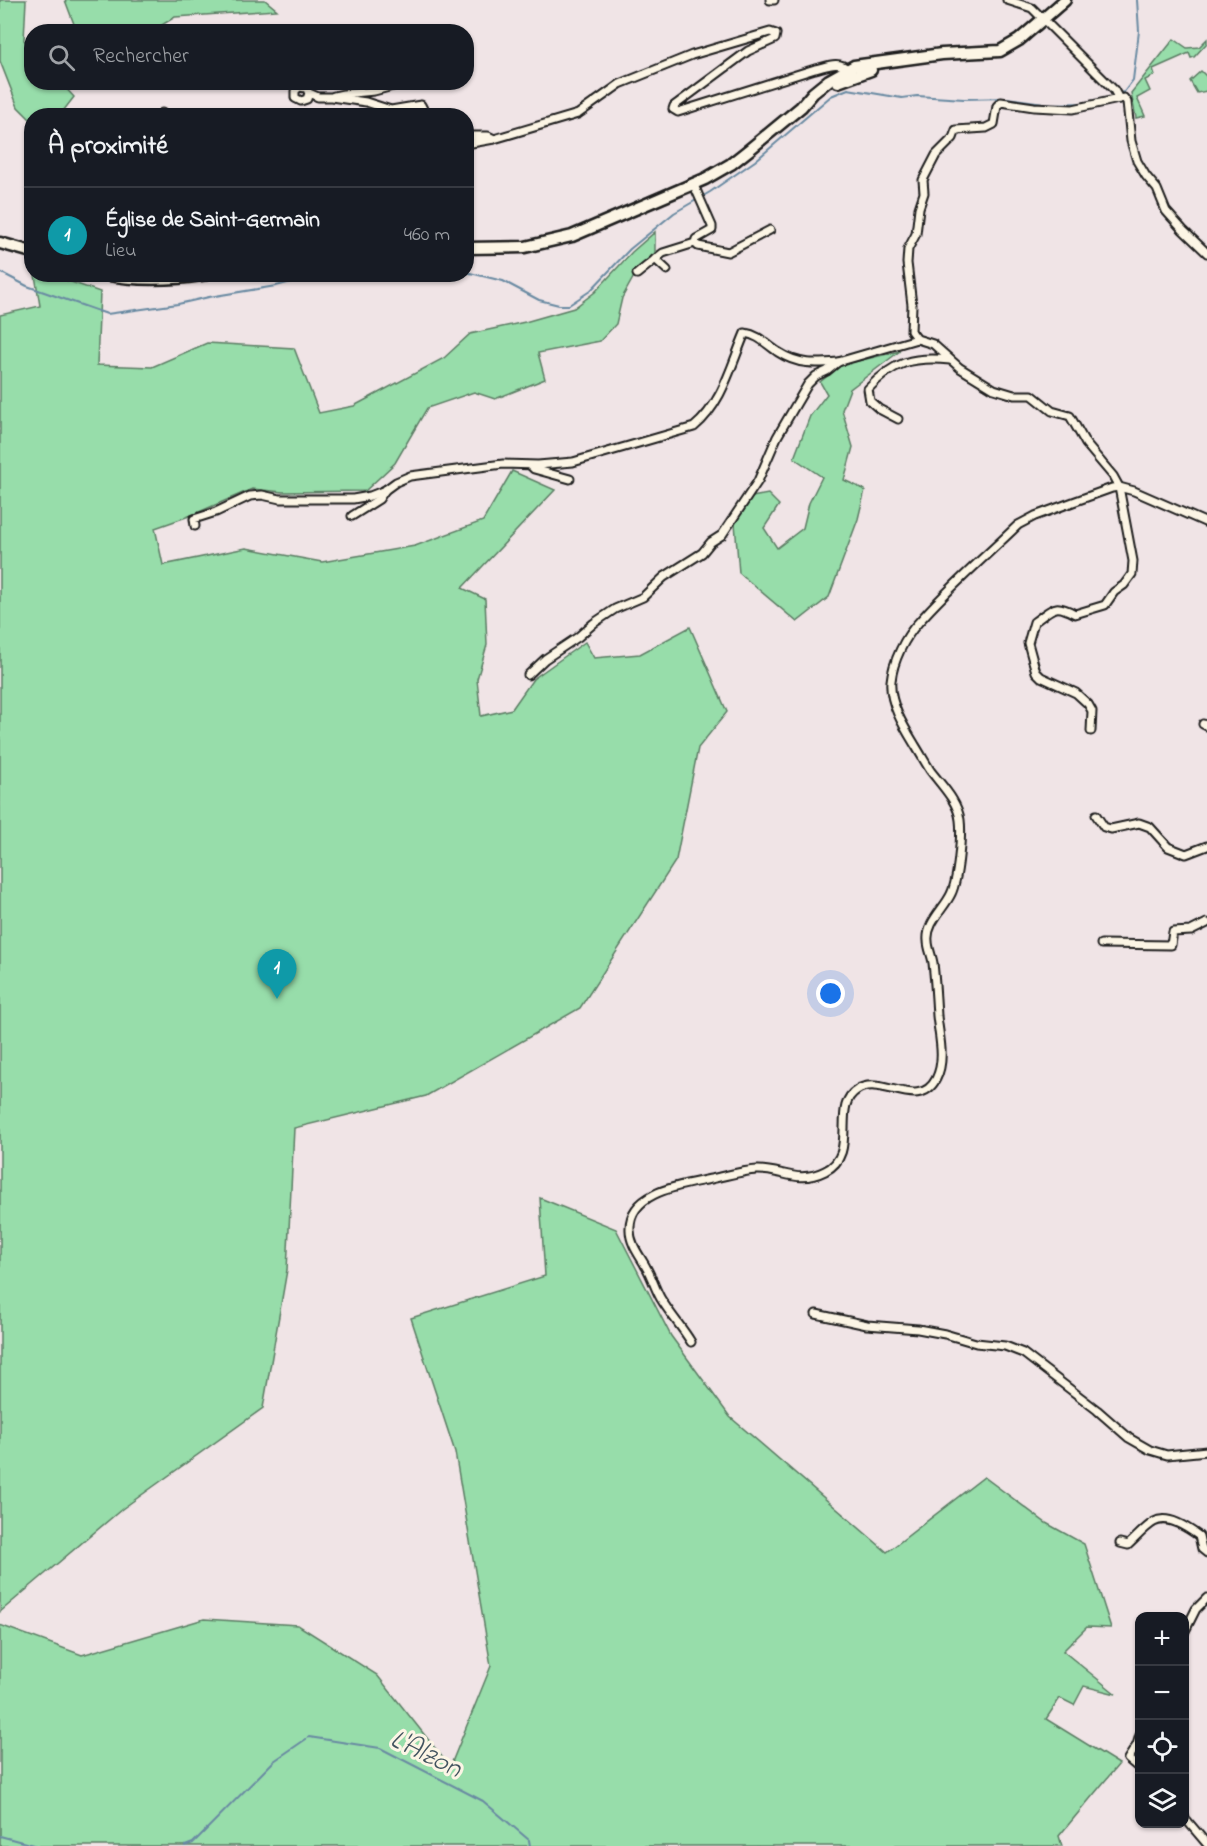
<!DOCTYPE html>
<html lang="fr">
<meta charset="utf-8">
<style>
body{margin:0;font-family:"Indie Flower",sans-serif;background:#242831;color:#f1f3f6}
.controls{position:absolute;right:18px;bottom:18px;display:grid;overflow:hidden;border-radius:12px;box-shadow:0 2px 4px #0004}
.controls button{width:54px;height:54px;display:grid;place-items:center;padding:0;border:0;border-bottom:2px solid #363941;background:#171b24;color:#f1f3f6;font:30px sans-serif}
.you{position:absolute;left:831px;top:994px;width:21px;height:21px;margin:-15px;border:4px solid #fff;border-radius:50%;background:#1a73e8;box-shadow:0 0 0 9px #1a73e833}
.badge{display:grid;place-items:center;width:39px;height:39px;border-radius:50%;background:#2563eb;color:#fff;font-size:20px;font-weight:700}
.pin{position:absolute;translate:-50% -50px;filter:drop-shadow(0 2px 3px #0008)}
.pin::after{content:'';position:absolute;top:32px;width:21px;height:18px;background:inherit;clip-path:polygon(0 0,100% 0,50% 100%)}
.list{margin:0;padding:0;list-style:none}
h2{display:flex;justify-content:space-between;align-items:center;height:78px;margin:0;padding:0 24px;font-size:26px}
h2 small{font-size:20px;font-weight:400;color:#9ea1a6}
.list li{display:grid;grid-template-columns:39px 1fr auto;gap:18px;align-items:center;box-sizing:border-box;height:96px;padding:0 24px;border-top:2px solid #363941}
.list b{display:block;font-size:22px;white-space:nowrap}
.list p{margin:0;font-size:20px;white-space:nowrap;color:#9ea1a6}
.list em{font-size:20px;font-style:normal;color:#9ea1a6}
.icon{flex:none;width:33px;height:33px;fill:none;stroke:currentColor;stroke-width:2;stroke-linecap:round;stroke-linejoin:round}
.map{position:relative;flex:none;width:1207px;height:1846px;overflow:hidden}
.search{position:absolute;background:#171b24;box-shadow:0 2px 4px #0004;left:24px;top:24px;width:450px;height:66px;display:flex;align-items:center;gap:15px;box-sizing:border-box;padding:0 21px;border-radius:24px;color:#9ea1a6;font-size:22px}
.panel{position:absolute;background:#171b24;box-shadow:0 2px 4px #0004;left:24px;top:108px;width:450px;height:174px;border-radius:24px}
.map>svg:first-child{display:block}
.green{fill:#97ddaa;stroke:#5a7c63;stroke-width:1.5}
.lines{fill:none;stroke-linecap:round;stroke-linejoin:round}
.stream{stroke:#698aa2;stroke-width:2}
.minor-casing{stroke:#1c1c1c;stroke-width:11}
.secondary-casing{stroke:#1c1c1c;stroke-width:15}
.minor{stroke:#fcf5e5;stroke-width:7}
.secondary{stroke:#fcf5e5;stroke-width:10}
.labels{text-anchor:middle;stroke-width:6;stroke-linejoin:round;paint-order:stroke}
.water-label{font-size:28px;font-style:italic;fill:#42535f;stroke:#fcf5e5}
</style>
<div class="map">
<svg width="1207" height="1846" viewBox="0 0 1207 1846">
<rect width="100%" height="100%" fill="#f0e4e6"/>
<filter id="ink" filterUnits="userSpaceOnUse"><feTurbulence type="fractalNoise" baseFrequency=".0167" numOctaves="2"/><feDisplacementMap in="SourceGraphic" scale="12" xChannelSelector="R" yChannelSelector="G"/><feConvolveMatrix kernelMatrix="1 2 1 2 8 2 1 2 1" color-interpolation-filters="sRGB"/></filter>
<g filter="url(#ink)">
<!-- green -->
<g class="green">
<polygon points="0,0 26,0 24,40 31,49 32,82 61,83 74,97 60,115 32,116 31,120 18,107 0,61"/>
<polygon points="65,0 265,0 277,10 175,17 152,31 77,32"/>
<polygon points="1174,39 1187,48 1199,47 1207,39 1207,43 1194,57 1191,58 1189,53 1153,69 1155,75 1145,80 1150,91 1137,98 1145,116 1136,118 1131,93"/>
<polygon points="1201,71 1207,77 1207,91 1197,93 1190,81"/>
<polygon points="655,232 655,256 637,271 622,298 616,324 600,341 538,353 545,379 495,399 474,392 427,408 395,463 365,491 283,492 252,489 192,515 155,528 163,565 246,548 322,562 415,546 483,521 512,471 555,490 462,588 485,599 487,645 477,679 481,716 512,709 533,679 585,642 594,658 640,654 690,627 727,712 698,748 676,860 580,1008 426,1096 294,1128 287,1270 263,1408 122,1509 0,1612 0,315 40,306 35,275 51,275 100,292 97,365 152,367 207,343 294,348 319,413 354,406 444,358 470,334 525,322 574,308 595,292 632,252"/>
<polygon points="900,351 850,389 842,410 853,447 844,480 865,490 858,519 829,597 797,622 739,573 735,523 752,497 768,494 779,505 764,528 777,548 803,528 809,503 822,477 794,458 810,416 827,394 820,382 841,365"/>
<polygon points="540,1198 616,1229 671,1336 730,1417 887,1552 984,1477 1046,1523 1084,1544 1111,1628 1087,1627 1063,1651 1116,1694 1084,1686 1074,1705 1060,1698 1046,1719 1119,1764 1059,1836 1062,1846 0,1846 0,1625 82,1655 204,1619 298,1625 377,1675 450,1767 491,1666 455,1452 411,1318 545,1276"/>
</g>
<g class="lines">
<!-- stream -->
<g class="stream">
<polyline points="1119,93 1124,92 1133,80 1139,31 1137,0"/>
<polyline points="0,272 27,286 107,314 178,304 209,297 276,286 322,274"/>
<polyline points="466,272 503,281 539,300 559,305 569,305 590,291 630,249 674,213 710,192 755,161 831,96 848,89 902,98 917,96 964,99 1007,98 1051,104 1085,103"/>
<polyline points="0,1836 37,1846"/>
<polyline points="185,1846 193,1843 274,1761 309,1737 380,1748 483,1801 529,1840 530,1846"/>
</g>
<defs>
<g id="minor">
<polyline points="770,0 774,0"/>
<polyline points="1007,0 1032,8 1114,90 1119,99 1124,98 1127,102 1131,141 1137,161 1146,176 1157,189 1166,211 1183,230 1207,253"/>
<polyline points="309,93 307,99 301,101 295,98 295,91 299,87 306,88 309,93 318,97 331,97 366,102 391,110 421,105 423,109 419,116"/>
<polyline points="334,96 343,94 374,91 408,82"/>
<polyline points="162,116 162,113"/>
<polyline points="466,136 488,136 494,139"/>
<path d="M466,144L494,139L578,114L620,84L692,55L770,32L776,34L775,39L748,51L674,106L673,109L678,112L815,69C825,67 839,60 847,69"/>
<polyline points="693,183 712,226 712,230 696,239 695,243 698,246 728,252 770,230"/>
<polyline points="655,259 667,270"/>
<polyline points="637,274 663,253 695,243"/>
<path d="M898,419L879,409L870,401L868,389C893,362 913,356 950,360"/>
<polyline points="531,466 534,469 570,479"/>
<polyline points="352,516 379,499 385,490"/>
<path d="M195,526L194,519L216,512L250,496L262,495L280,499H353L370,496L385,490L396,482L410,476L503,464L538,465L573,462L694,427C722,404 731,366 745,333C759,335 767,345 778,352C798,365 815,364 838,362"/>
<polyline points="528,675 545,659 578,637 594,623 615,609 643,597 664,577 702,553 711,542 722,535 758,481 777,437 795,406 808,384 816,376 827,371 838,362 917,339"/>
<polyline points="1203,724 1207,726"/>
<path d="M1091,731L1092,711L1088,704L1076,693L1041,677L1036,672L1028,643L1034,622C1053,609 1053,602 1075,614L1105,605L1114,592L1124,585L1132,574L1133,561L1119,487L1113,476L1086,444L1070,416L1052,411L1032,395H1014L994,389L960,368L933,344L917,339L911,331L912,305L907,263L908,249L916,234L919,208L924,193L923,180L936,155L953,138L956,130L986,128L994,124L997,106L1001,102L1034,107L1073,109L1119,99"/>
<polyline points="1096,815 1104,827 1111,829 1139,823 1150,827 1168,847 1186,854 1207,846"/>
<polyline points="1101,944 1171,945 1173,932 1191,931 1207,923"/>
<polyline points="816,1314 867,1325 918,1329 945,1334 976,1343 1005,1346 1023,1353 1097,1410 1129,1438 1150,1450 1167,1455 1207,1451"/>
<path d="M691,1342C682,1327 670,1314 661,1299C655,1289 652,1277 646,1267C640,1256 630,1244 630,1230C628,1191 683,1185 711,1179C726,1176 741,1171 757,1170C782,1169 797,1185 825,1171C860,1154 830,1106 857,1090C881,1074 919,1112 936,1079C946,1060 939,1036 937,1016C936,998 935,980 933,963C932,956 928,948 928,941C926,923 944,909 951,894C958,880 962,836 960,820C958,801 941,785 930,770C925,762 920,753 915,745C904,727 889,703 891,681C893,661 905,637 918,623C948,588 985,557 1018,525L1035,516L1073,502L1112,488L1119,487L1134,491L1207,523"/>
<path d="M1120,1543L1128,1545C1136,1538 1145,1527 1154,1522C1168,1514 1188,1528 1199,1536L1202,1549L1207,1553"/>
<polyline points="1184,1633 1196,1609 1207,1598"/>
<polyline points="1140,1735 1137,1745 1128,1759 1140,1769"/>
<polyline points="1184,1817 1207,1844"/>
</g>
<g id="secondary">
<polyline points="838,82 871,70"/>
<polyline points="0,243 32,252"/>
<polyline points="466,248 525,247 572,236 705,179 731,164 750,149 801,107 813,93 829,80 854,66 942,54 1000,51 1019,40 1065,0"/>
<path d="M103,274C138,281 172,280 207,274"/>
</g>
</defs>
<!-- minor casing -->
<use href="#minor" class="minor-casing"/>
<!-- secondary casing -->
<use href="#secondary" class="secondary-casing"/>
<!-- minor -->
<use href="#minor" class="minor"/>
<!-- secondary -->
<use href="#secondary" class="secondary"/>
</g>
</g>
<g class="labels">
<!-- water labels -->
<g class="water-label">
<text transform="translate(427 1752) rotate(26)" y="10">L'Alzon</text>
</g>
</g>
</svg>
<div class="controls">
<button>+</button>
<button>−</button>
<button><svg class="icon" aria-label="locate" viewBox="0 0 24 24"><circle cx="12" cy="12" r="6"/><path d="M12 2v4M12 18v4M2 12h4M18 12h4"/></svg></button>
<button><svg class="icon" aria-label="layers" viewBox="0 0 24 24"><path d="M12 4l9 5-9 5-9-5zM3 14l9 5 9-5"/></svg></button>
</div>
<div class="you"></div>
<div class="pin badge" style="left:277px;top:999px;background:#0f9aa8">1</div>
<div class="search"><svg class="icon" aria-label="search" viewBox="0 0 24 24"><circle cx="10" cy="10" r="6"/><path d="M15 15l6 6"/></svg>Rechercher</div>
<section class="panel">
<h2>À proximité<small></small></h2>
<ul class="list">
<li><span class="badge" style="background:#0f9aa8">1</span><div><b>Église de Saint-Germain</b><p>Lieu</p></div><em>460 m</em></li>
</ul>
</section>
</div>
